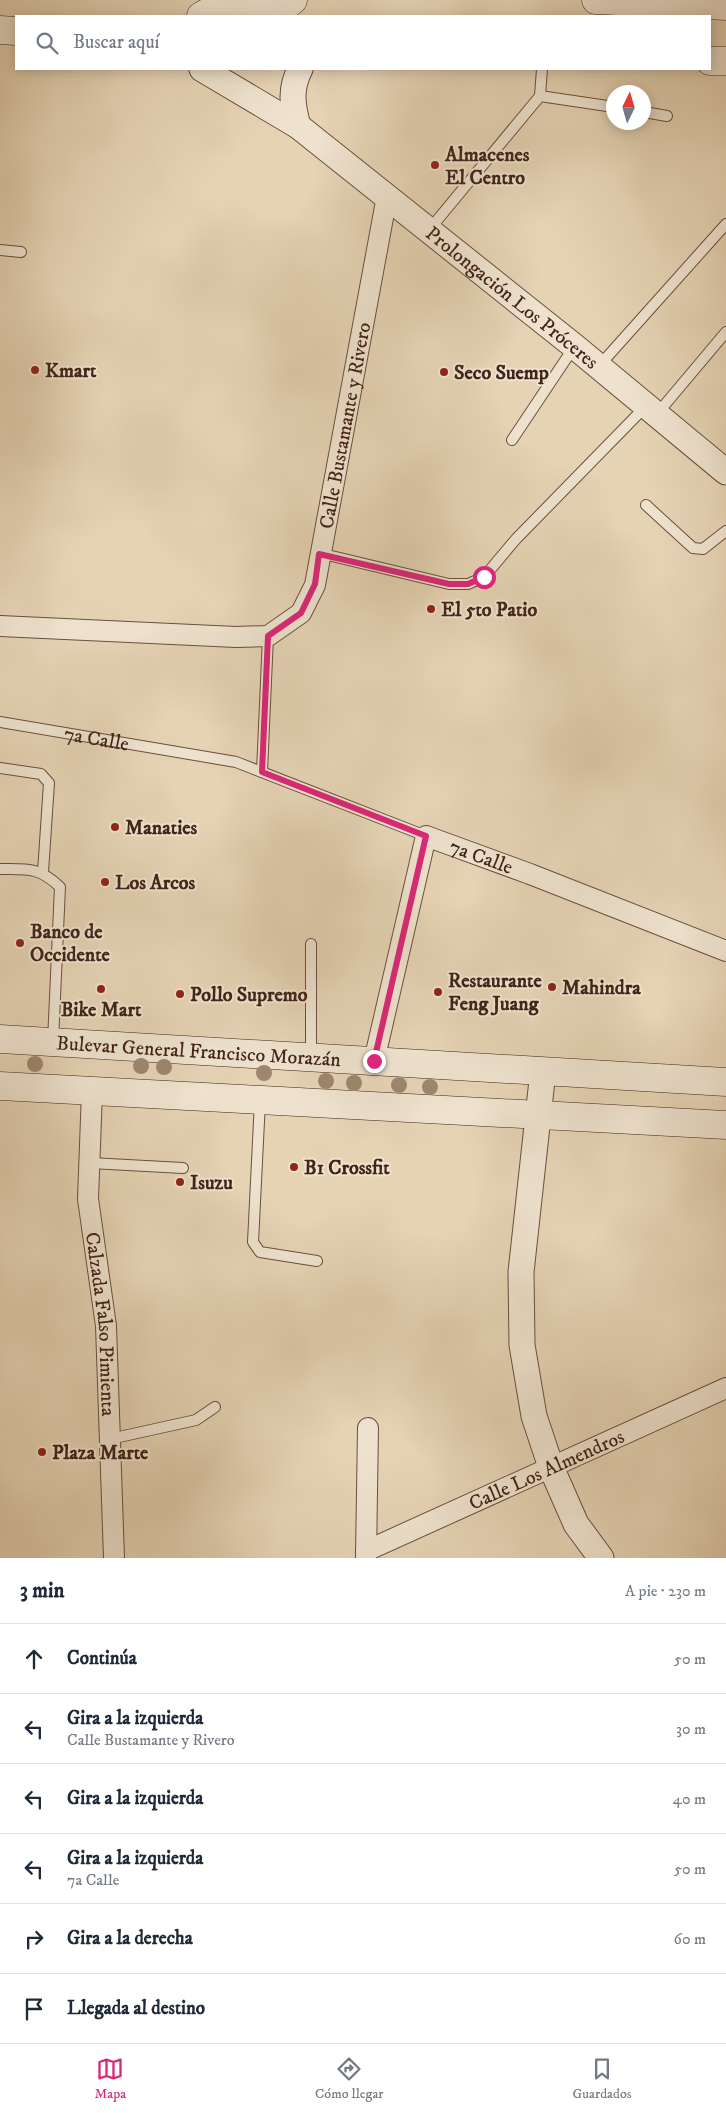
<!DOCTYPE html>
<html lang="es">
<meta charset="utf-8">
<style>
body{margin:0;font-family:"IM FELL DW Pica",serif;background:#f2f2f3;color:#1f2937}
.compass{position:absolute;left:606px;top:85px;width:45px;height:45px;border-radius:50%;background:#fff;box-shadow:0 2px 12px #0003;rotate:5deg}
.stop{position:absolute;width:15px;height:15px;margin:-11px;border:4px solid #db2777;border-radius:50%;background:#fff}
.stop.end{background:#db2777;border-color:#fff;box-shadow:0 1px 5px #0008}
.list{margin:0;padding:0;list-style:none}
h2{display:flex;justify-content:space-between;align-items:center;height:65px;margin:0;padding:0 20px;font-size:21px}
h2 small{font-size:16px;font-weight:400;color:#747a83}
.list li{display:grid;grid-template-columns:32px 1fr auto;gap:15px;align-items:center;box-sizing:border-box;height:70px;padding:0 20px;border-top:1px solid #e0e1e3}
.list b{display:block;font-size:19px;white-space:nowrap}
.list p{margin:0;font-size:16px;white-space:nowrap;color:#747a83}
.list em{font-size:16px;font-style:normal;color:#747a83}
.icon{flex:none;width:28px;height:28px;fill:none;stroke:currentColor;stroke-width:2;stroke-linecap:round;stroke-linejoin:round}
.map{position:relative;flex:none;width:726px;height:1558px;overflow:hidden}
.search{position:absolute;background:#fff;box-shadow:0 2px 12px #0003;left:15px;right:15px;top:15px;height:55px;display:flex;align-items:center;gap:12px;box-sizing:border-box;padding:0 18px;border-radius:0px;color:#747a83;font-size:19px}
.sheet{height:485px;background:#fff}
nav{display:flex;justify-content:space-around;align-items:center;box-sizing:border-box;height:70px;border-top:1px solid #e0e1e3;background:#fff;font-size:14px;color:#747a83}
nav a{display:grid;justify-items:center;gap:2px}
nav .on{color:#db2777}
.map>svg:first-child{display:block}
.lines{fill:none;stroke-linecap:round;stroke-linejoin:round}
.service-casing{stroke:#6a4f3f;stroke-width:12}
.minor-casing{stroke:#6a4f3f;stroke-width:22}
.tertiary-casing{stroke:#6a4f3f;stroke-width:27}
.secondary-casing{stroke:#412318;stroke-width:29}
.service{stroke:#eee2ce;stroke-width:10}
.minor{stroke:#eee2ce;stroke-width:20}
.tertiary{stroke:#eee2ce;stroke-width:25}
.secondary{stroke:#eee2ce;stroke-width:28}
.tree{fill:#9e8770}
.route{stroke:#db2777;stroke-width:6}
.poi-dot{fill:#8f2418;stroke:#eee2ce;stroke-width:2}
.labels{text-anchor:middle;stroke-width:4;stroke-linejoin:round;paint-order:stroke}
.poi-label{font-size:20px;font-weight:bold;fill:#412318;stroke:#eee2ce;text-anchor:start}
.street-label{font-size:20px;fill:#412318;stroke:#eee2ce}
</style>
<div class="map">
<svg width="726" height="1558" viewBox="0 0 726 1558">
<rect width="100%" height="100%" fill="#e5d3b4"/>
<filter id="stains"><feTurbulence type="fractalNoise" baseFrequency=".004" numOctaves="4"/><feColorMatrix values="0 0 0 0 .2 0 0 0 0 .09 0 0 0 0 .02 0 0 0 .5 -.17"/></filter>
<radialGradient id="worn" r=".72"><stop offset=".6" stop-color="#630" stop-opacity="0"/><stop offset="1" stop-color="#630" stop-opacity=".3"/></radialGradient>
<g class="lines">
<defs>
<g id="service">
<polyline points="540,96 542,69"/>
<polyline points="644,112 667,116"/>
<polyline points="429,230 540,96 614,107"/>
<polyline points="0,250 21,252"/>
<polyline points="599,366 726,224"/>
<polyline points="657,414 726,332"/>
<polyline points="512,440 574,347"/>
<polyline points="646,505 693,548 703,549 726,531"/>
<polyline points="319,553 449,584 468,584 484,577 516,539 646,406"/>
<path id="s1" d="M0,722L236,762L426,836"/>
<polyline points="0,768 41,774 49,783 43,872"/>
<polyline points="262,772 268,636"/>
<path d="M0,869C28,869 39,867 60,887L53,1041"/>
<polyline points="311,944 311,1056"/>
<polyline points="260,1101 253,1242 260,1252 317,1261"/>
<polyline points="90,1163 183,1168"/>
<polyline points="110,1439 196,1420 215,1407"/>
</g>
<g id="minor">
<path id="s2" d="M0,626L236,637L268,636L301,613L315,585L387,196"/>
<path id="s3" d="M374,1061L426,836L530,874L726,951"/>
<path id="s4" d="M92,1091L88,1199L106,1326L114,1558"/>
<path id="s5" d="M366,1551L726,1388"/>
<polyline points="366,1558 368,1428"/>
</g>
<g id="tertiary">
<path id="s6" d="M202,69L298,126L574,346L726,472"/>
<path d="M298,126C292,104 290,89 300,69"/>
<polyline points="543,1071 521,1272 522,1345 534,1416 551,1467 576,1524 601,1558"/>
</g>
<g id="secondary">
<polyline points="596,0 726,6"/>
<path d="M201,16C227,0 257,2 288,4L293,0"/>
<polyline points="0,30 16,31"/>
<polyline points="710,61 726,61"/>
<path id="s7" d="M0,1039L726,1082"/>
<polyline points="0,1086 726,1125"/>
</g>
</defs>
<!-- service casing -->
<use href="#service" class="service-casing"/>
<!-- minor casing -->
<use href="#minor" class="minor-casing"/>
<!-- tertiary casing -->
<use href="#tertiary" class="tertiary-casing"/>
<!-- secondary casing -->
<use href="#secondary" class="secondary-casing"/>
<!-- service -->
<use href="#service" class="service"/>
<!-- minor -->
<use href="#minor" class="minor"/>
<!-- tertiary -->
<use href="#tertiary" class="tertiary"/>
<!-- secondary -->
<use href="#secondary" class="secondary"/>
</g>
<!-- trees -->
<g class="tree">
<circle cx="35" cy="1064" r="8"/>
<circle cx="141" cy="1066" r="8"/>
<circle cx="164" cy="1067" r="8"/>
<circle cx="264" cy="1073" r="8"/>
<circle cx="326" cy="1081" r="8"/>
<circle cx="354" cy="1083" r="8"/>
<circle cx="399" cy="1085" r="8"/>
<circle cx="430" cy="1087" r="8"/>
</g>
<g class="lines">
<!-- route -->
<polyline class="route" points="374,1061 426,836 262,772 268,636 301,613 315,584 319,554 449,584 468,584 484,577"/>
</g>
<!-- markers -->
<g class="poi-dot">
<circle cx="435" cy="165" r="5"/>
<circle cx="35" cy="370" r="5"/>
<circle cx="444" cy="372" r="5"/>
<circle cx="431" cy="609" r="5"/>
<circle cx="115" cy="827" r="5"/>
<circle cx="105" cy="882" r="5"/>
<circle cx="20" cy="943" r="5"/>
<circle cx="552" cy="987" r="5"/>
<circle cx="101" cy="989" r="5"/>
<circle cx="438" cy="992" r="5"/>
<circle cx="180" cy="994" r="5"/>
<circle cx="294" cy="1167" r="5"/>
<circle cx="180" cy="1182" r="5"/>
<circle cx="42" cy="1452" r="5"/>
</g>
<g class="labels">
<!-- poi labels -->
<g class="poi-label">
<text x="445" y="161">Almacenes<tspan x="445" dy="23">El Centro</tspan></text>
<text x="45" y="377">Kmart</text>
<text x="454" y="379">Seco Suemp</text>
<text x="441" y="616">El 5to Patio</text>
<text x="125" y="834">Manaties</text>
<text x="115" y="889">Los Arcos</text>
<text x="30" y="938">Banco de<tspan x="30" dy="23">Occidente</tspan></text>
<text x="448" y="987">Restaurante<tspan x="448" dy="23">Feng Juang</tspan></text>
<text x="562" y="994">Mahindra</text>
<text x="190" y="1001">Pollo Supremo</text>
<text x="101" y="1016" text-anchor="middle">Bike Mart</text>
<text x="304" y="1174">B1 Crossfit</text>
<text x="190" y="1189">Isuzu</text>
<text x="52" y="1459">Plaza Marte</text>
</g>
<!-- street labels -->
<g class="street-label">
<text dy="7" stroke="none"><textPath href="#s6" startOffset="386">Prolongación Los Próceres</textPath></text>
<text dy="7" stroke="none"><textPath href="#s2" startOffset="502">Calle Bustamante y Rivero</textPath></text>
<text dy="7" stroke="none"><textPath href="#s1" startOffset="98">7a Calle</textPath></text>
<text dy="7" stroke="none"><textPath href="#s3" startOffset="290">7a Calle</textPath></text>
<text dy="7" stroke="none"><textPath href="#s7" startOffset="199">Bulevar General Francisco Morazán</textPath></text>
<text dy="7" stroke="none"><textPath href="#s4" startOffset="234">Calzada Falso Pimienta</textPath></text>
<text dy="7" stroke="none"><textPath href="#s5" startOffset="198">Calle Los Almendros</textPath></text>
</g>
</g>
<rect width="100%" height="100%" filter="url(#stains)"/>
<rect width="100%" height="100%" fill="url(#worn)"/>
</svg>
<svg class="compass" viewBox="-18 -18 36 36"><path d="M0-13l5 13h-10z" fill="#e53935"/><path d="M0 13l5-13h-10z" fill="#747a83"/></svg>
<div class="stop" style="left:484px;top:577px"></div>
<div class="stop end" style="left:374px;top:1061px"></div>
<div class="search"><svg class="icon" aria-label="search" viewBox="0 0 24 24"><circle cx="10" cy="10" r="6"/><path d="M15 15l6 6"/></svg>Buscar aquí</div>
</div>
<section class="sheet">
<h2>3 min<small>A pie · 230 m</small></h2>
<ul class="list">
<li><svg class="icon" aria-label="ahead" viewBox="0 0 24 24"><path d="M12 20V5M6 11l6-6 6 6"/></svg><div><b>Continúa</b></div><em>50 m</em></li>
<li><svg class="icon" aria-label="left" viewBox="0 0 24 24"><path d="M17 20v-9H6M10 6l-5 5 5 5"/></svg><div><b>Gira a la izquierda</b><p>Calle Bustamante y Rivero</p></div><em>30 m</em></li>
<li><svg class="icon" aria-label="left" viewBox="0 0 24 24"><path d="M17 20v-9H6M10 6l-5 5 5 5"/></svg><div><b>Gira a la izquierda</b></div><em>40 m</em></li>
<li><svg class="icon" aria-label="left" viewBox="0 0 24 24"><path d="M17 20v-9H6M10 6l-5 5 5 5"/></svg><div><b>Gira a la izquierda</b><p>7a Calle</p></div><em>50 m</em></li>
<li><svg class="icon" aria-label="right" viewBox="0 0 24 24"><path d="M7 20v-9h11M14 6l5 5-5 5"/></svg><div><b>Gira a la derecha</b></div><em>60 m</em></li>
<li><svg class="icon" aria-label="arrive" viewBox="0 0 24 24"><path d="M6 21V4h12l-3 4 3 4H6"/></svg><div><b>Llegada al destino</b></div></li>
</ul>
</section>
<nav>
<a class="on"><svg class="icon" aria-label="map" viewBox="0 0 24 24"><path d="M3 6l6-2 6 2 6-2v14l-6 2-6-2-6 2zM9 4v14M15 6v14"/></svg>Mapa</a>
<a><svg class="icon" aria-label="directions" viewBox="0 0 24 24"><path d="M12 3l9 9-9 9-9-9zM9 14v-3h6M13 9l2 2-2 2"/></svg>Cómo llegar</a>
<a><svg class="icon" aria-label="saved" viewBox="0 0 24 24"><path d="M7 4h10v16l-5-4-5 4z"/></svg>Guardados</a>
</nav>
